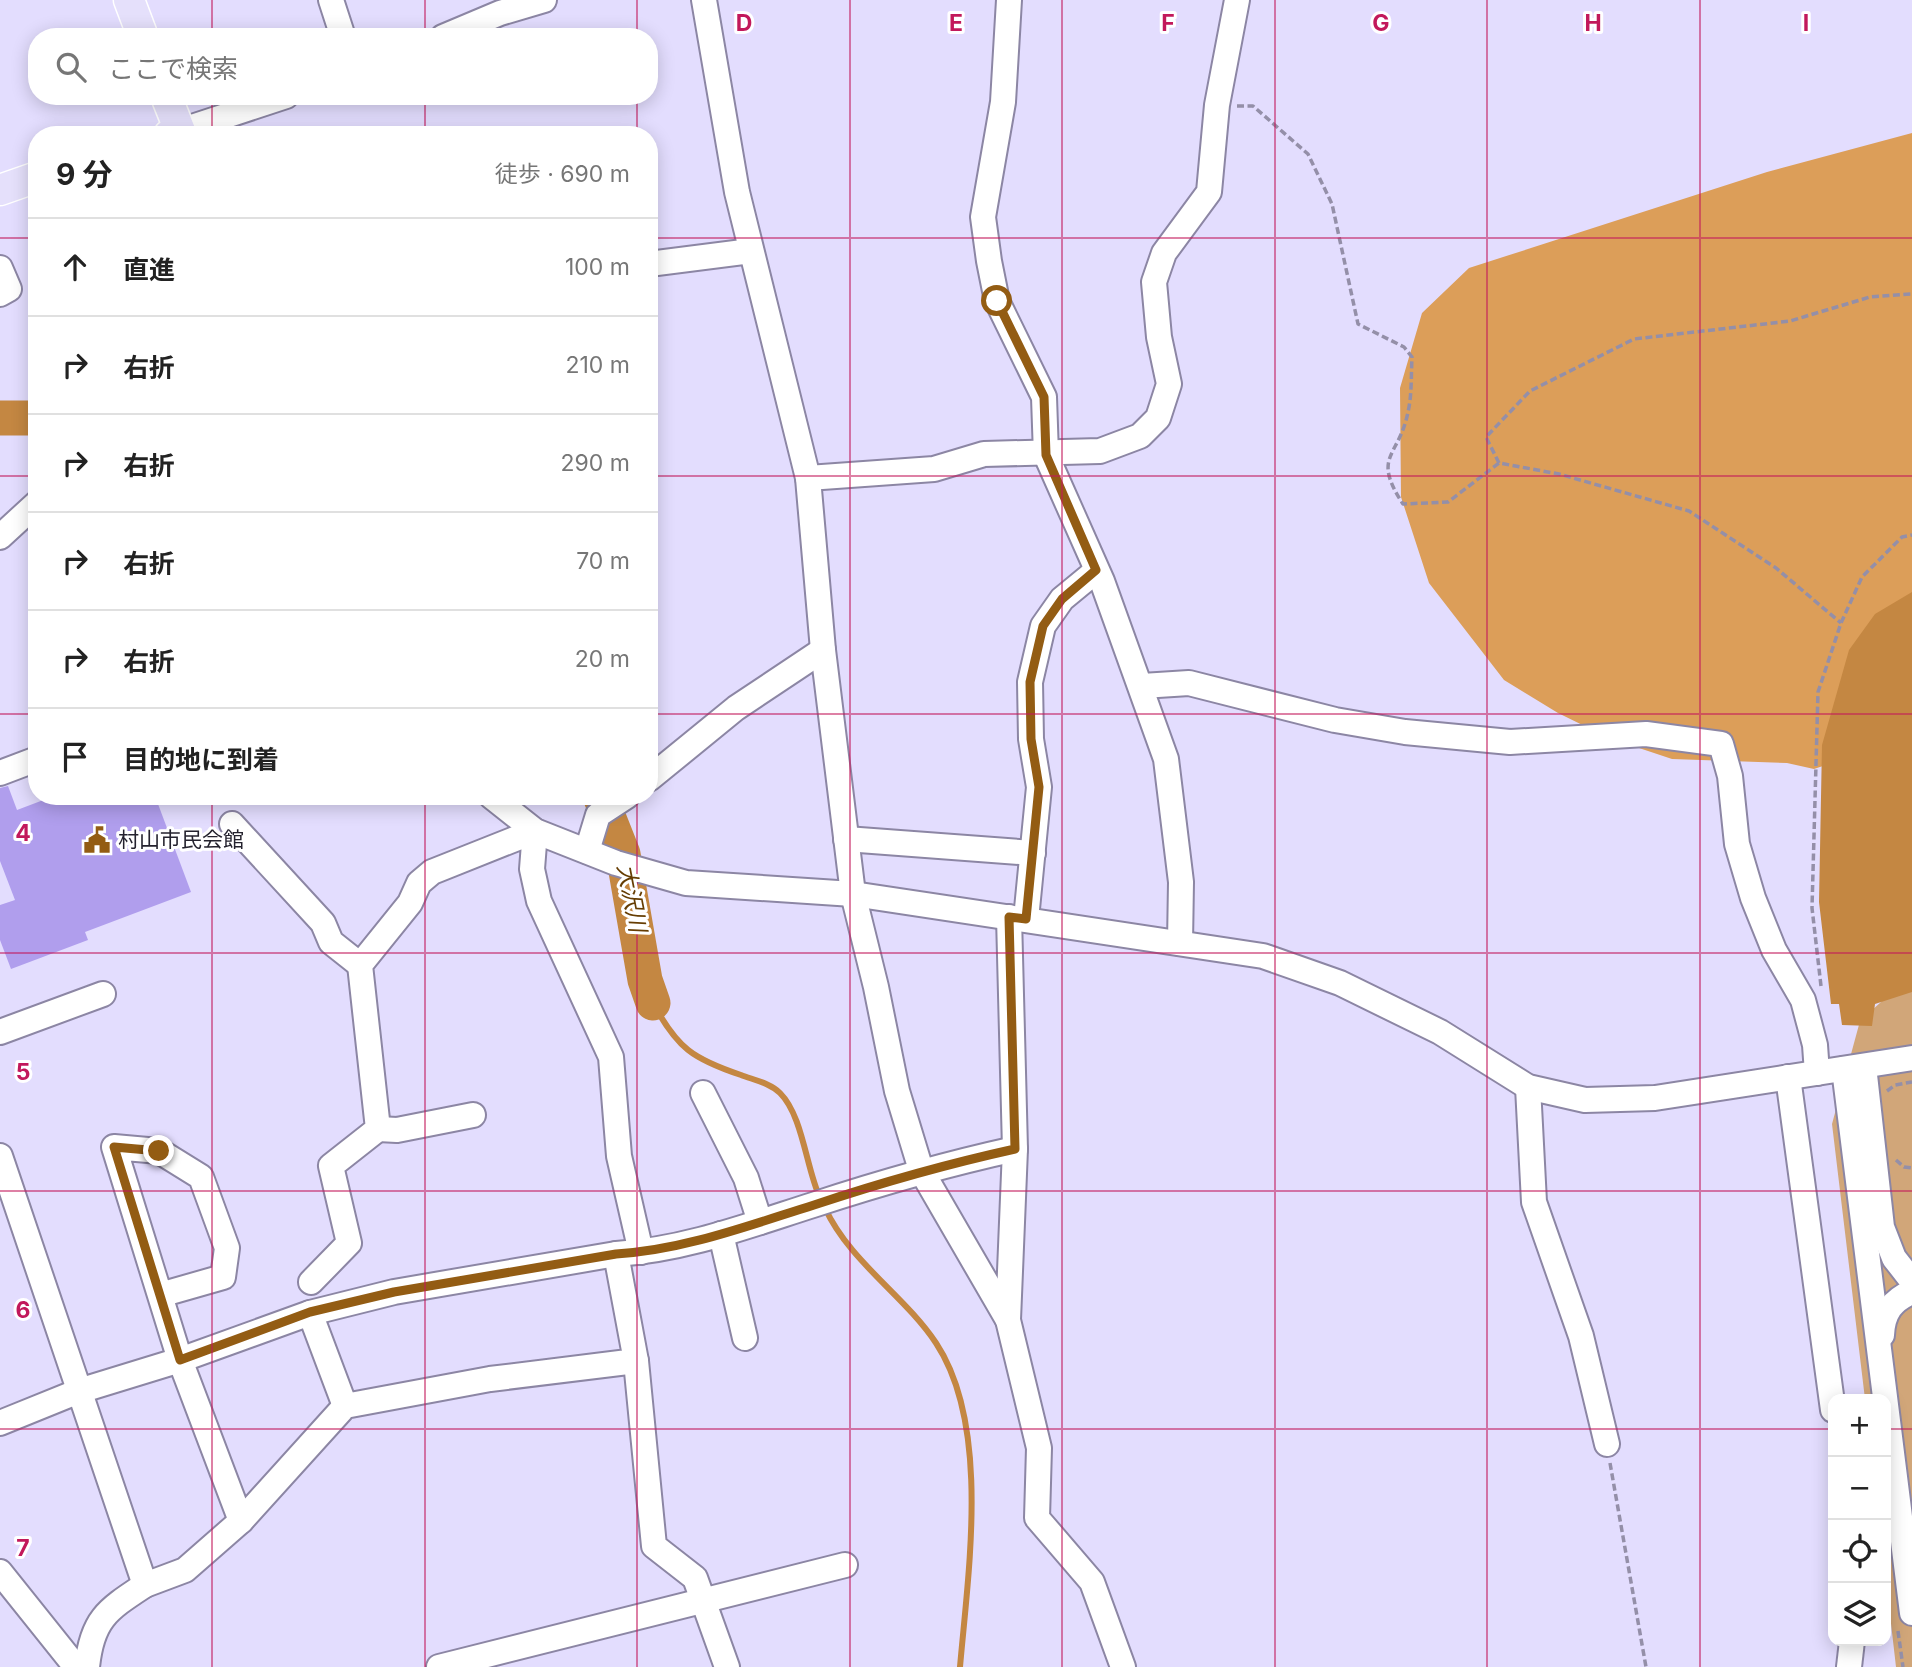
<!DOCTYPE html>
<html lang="ja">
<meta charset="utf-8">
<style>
body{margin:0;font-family:Inter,"Noto Sans JP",sans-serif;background:#f2f2f2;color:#222}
.controls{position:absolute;right:21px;bottom:21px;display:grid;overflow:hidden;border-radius:14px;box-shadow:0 4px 18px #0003}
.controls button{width:63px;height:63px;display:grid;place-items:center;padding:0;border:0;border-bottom:2px solid #e0e0e0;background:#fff;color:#222;font:35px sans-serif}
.stop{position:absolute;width:21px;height:21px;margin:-16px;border:5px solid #935c13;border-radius:50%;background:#fff}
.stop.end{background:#935c13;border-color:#fff;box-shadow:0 2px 7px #0008}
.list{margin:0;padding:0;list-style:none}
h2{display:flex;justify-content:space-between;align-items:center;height:91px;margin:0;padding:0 28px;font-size:30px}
h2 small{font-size:23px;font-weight:400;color:#767676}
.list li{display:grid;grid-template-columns:46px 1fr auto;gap:21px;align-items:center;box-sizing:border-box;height:98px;padding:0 28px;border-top:2px solid #e0e0e0}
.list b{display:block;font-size:26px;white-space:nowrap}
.list em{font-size:23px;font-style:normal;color:#767676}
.icon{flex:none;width:38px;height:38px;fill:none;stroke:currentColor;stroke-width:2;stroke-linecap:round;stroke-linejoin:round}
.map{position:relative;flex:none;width:1912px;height:1667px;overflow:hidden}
.search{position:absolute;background:#fff;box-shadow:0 4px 18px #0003;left:28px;top:28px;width:630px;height:77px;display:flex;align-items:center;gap:18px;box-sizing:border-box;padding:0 24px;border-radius:28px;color:#767676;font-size:26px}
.panel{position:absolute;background:#fff;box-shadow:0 4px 18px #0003;left:28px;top:126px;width:630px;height:679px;border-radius:28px}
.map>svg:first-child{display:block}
.green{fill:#d1a679}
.forest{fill:#dc9e59}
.water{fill:#c48742}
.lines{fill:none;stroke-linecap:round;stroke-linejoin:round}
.stream{stroke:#c48742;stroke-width:6}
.river{stroke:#c48742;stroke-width:35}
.building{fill:#b09eed}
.minor-casing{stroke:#8c86a4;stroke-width:28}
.major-casing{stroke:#fff;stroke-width:33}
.path{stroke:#948fa8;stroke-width:3.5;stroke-dasharray:7 3.5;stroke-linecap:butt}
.minor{stroke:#fff;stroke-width:24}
.major{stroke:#e5e0fb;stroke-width:30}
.route{stroke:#935c13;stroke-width:9}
.grid{fill:none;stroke:#c2185b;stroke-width:2;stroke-opacity:0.55}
.labels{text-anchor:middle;stroke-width:6;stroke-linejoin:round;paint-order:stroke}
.poi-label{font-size:21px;fill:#24222e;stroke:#fff;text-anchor:start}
.water-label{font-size:23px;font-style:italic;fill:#663d03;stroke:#fff}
.grid-label{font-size:23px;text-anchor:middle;font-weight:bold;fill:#c2185b;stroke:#fff;stroke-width:6;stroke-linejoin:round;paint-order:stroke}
</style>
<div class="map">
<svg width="1912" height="1667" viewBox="0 0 1912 1667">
<rect width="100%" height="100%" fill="#e3ddfe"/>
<!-- green -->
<polygon class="green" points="1912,974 1912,1667 1896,1667 1886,1580 1886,1399 1865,1399 1832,1124 1860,1021"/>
<!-- forest -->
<polygon class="forest" points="1912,133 1912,736 1814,769 1787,763 1672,759 1609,738 1558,713 1504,680 1429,583 1401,497 1400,388 1422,313 1469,268 1767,172"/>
<!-- water -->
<polygon class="water" points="1912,592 1912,992 1875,1004 1872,1026 1842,1025 1839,1004 1831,1004 1819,902 1822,745 1849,650 1875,614"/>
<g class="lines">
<!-- stream -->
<g class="stream">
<path d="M653,1003C677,1048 693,1059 741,1075C754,1080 770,1083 780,1093C803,1116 806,1168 820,1198"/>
<path d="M825,1208C850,1262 904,1295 936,1343C991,1426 968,1573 960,1667"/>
</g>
<!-- river -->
<g class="river">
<polyline points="0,418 37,418"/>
<polyline points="600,796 623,854 645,980 653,1003"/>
</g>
</g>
<!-- building -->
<polygon class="building" points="8,786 17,810 54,796 155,796 191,892 85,932 88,940 11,969 0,940 0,905 15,900 0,861 0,788"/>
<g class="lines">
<defs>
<g id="minor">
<polyline points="331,0 343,37"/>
<polyline points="704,0 737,192 808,478 823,650 853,894 876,987 897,1091 921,1170 1008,1320"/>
<polyline points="1009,0 1003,102 983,217 989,261 997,301 1044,397 1046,455 1102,581 1166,759 1181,882 1180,943"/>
<polyline points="443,37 500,13 544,0"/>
<polyline points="181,135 180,131 286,96"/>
<polyline points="649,264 751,251"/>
<polyline points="0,268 9,289 0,294"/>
<polyline points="808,478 934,469 984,454 1100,451 1140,436 1158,418 1169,384 1159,337 1154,282 1164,253 1209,192 1217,105 1237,0"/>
<polyline points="0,537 37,503"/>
<polyline points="1142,686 1189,683 1335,720 1405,732 1510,742 1646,734 1721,744 1730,776 1737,844 1753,898 1774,950 1803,1000 1815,1045 1817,1073"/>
<polyline points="0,773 37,759"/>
<polyline points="649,779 736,708 823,650"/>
<polyline points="491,796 535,831 616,863 686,883 853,894 1263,956 1340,983 1440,1032 1528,1087 1585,1100 1655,1098 1912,1058"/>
<polyline points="232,824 323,923 331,942 360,965"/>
<polyline points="846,839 1033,853"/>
<polyline points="587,851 598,815 627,796"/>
<polyline points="1009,917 1015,1149 1008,1320 1039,1448 1037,1518 1092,1582 1123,1667"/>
<polyline points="1026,919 1039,787 1031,739 1030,682 1043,626 1062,599 1096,571"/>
<polyline points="0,1032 103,994"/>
<polyline points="1864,1066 1882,1227 1894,1258 1912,1281"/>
<polyline points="1844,1069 1912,1613"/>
<polyline points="1788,1077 1833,1410"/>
<polyline points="1528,1087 1534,1202 1581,1336 1607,1444"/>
<polyline points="703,1093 746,1178 760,1222"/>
<polyline points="378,1129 397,1130 473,1115"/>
<polyline points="0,1156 145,1585 185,1570 241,1521 345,1406 490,1379 636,1361 616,1254"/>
<polyline points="721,1234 745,1338"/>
<polyline points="311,1282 349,1243 331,1166 378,1129 360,965 410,903 419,883 432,872 535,831 532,869 539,901 611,1057 619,1156 641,1252"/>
<polyline points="160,1295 223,1277 227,1248 201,1177 159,1151 114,1147 180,1360 241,1521"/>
<polyline points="310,1313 345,1406"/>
<path d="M1882,1335C1883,1313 1892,1300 1912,1292"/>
<polyline points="636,1361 654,1546 695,1578 727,1667"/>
<path d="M0,1423L79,1391L180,1360L310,1313L394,1292L616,1254C684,1250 750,1225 813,1205C880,1183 947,1164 1015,1149"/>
<polyline points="0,1572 76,1667"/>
<path d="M87,1667C92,1619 107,1610 145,1585"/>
<polyline points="439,1667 845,1565"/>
<polyline points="1849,1667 1852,1641"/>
</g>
<g id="major">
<polyline points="129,0 143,37"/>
<polyline points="166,96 180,131 169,135"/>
<polyline points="0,190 37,177"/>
</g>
</defs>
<!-- minor casing -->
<use href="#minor" class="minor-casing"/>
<!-- major casing -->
<use href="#major" class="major-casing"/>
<!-- path -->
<g class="path">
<path d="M1237,106H1253L1308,154L1332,204L1358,324L1404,347L1412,357C1411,375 1412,395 1408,412C1399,458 1371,455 1403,504L1448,502L1499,463L1559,474L1689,511L1776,568L1841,623"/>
<polyline points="1499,463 1486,437 1530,391 1634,339 1790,321 1870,297 1912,294"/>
<polyline points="1821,986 1812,908 1818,692 1841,623 1862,577 1902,537 1912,535"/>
<polyline points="1887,1091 1895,1085 1912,1082"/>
<polyline points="1896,1160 1904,1167 1912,1168"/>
<polyline points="1610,1463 1646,1667"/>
<polyline points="1898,1631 1903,1667"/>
</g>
<!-- minor -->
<use href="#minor" class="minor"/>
<!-- major -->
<use href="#major" class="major"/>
</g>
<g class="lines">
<!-- route -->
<path class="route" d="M159,1151L114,1147L180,1360L310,1312L394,1292L616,1254C684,1250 750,1225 814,1205C880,1183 947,1164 1015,1149L1009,917L1026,919L1039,787L1031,739L1030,682L1043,626L1062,599L1096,570L1046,455L1044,397L997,301"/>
</g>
<!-- grid -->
<path class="grid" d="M212,0V37M425,0V37M637,0V37M850,0V1667M1062,0V1667M1275,0V1667M1487,0V1667M1700,0V1667M212,96V135M425,96V135M637,96V135M0,238H37M649,238H1912M0,476H37M649,476H1912M0,714H37M649,714H1912M212,796V1667M425,796V1667M637,796V1667M0,953H1912M0,1191H1912M0,1429H1833M1886,1429H1912"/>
<!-- icons -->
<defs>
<symbol id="civic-bare" viewBox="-9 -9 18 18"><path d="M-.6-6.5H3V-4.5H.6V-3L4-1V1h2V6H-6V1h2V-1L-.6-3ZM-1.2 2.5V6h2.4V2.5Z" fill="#935c13" stroke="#fff" stroke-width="2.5" paint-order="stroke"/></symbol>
</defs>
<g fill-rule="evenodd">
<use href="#civic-bare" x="78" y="821" width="38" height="38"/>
</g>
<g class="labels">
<!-- poi labels -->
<g class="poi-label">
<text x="118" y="847">村山市民会館</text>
</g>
<!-- water labels -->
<g class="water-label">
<text transform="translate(632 898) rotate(79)" y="8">大沢川</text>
</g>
</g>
<g class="grid-label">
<text x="744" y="31">D</text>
<text x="956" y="31">E</text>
<text x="1168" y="31">F</text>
<text x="1381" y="31">G</text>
<text x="1593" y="31">H</text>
<text x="1806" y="31">I</text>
<text x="23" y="841">4</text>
<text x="23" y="1080">5</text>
<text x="23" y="1318">6</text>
<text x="23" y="1556">7</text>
</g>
</svg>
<div class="controls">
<button>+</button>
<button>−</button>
<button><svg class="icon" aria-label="locate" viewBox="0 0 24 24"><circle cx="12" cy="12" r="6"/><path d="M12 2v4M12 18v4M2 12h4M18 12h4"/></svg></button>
<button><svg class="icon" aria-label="layers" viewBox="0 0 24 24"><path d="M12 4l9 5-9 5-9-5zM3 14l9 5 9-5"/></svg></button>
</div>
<div class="stop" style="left:997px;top:301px"></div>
<div class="stop end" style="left:159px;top:1151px"></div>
<div class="search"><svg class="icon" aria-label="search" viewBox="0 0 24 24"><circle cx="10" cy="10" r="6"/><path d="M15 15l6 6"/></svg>ここで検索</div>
<section class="panel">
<h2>9 分<small>徒歩 · 690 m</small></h2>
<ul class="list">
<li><svg class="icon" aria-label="ahead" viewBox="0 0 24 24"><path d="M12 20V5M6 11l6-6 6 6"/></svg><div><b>直進</b></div><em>100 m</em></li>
<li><svg class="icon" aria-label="right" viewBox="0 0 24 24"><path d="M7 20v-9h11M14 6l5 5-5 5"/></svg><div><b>右折</b></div><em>210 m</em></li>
<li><svg class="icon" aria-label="right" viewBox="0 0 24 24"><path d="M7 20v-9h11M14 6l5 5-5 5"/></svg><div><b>右折</b></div><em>290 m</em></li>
<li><svg class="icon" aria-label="right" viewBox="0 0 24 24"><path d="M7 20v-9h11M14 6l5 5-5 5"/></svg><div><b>右折</b></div><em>70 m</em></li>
<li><svg class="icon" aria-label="right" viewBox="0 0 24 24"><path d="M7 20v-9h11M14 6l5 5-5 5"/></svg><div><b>右折</b></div><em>20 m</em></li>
<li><svg class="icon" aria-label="arrive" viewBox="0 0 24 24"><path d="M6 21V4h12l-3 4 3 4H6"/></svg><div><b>目的地に到着</b></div></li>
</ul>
</section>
</div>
